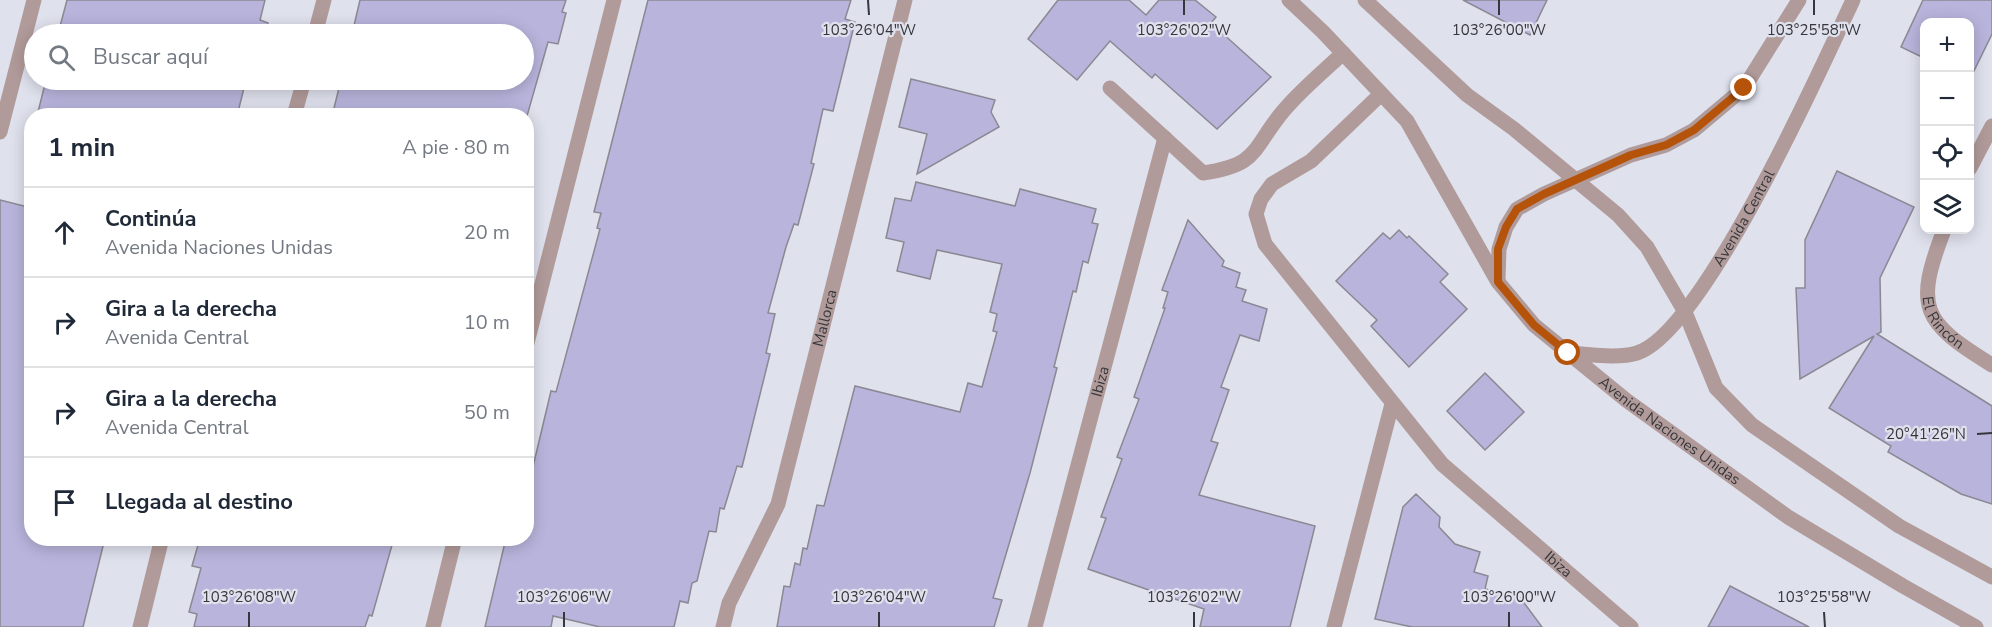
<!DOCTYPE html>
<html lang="es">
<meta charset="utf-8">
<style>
body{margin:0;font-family:"Nunito Sans",sans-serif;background:#f2f2f3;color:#1f2937}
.controls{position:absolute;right:18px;top:18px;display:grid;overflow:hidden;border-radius:12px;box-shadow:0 3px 15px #0003}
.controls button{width:54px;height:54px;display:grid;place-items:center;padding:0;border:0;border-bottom:2px solid #e0e1e3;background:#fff;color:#1f2937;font:30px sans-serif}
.stop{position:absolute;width:18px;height:18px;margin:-14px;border:4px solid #b45309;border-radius:50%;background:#fff}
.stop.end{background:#b45309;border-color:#fff;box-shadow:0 2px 6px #0008}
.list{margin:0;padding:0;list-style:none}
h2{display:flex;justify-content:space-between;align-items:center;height:78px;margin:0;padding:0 24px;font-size:26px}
h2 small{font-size:20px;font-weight:400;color:#747a83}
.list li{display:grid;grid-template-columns:39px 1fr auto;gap:18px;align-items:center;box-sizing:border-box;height:90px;padding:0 24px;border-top:2px solid #e0e1e3}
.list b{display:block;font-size:22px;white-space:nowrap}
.list p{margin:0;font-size:20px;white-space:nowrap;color:#747a83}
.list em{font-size:20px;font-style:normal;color:#747a83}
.icon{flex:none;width:33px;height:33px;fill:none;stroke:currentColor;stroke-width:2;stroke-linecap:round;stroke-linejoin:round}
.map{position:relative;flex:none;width:1992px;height:627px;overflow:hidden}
.search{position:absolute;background:#fff;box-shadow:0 3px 15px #0003;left:24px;top:24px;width:510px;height:66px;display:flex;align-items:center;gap:15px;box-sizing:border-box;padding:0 21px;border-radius:33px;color:#747a83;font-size:22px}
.panel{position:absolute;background:#fff;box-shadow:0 3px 15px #0003;left:24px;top:108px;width:510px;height:438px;border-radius:24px}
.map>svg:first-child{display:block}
.building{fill:#b9b4dc;stroke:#8a8893;stroke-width:1.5}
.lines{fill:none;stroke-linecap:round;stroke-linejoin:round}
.minor{stroke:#b19b9a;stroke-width:15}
.route{stroke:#b45309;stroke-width:8}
.ticks{fill:none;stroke:#36373c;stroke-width:2}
.labels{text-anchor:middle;stroke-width:4.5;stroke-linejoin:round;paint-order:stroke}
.street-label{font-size:15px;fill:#36373c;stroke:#dfe1ed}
.ticks-label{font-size:15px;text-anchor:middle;fill:#36373c;stroke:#dfe1ed;stroke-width:4.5;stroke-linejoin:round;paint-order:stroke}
</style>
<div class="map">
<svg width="1992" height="627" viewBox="0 0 1992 627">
<rect width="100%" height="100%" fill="#dfe1ed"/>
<!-- building -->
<g class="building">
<polygon points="67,0 265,0 260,20 268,23 266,34 58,34"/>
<polygon points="360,0 566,0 562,12 566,13 558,44 548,42 527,116 332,116 341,80 524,80 524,34 352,34"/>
<polygon points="648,0 851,0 845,19 855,22 833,111 823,109 811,163 814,164 798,225 794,224 786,247 768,313 775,314 766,353 770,354 742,467 737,466 724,509 720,508 716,532 709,531 697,581 692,583 688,603 680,601 674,627 600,627 553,616 551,627 485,627 506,538 526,538 526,474 531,475 551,391 556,392 600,229 597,228 601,213 594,212"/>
<polygon points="1058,0 1129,0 1146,15 1159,0 1195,0 1216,17 1211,23 1271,77 1217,129 1155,74 1152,78 1110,41 1077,80 1028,39"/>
<polygon points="1463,0 1547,0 1530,35"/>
<polygon points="1923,0 1992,0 1992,34 1970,79 1970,22 1924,22 1924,58 1901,47"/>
<polygon points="911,79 995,100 991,112 999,127 917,174 927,134 899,127"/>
<polygon points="46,80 246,80 237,116 37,116"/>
<polygon points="1837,171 1914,207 1880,278 1881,332 1877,334 1992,406 1992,504 1961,494 1888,452 1891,446 1829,408 1874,336 1800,379 1796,288 1805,288 1805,240"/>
<polygon points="916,182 1015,206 1020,189 1096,209 1092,223 1098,224 1088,263 1083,261 1076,292 1073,291 1054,367 1057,368 1030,473 993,598 1002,600 994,627 777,627 784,586 790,587 795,563 800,565 803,548 807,549 817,505 824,506 855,386 960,412 968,383 982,387 997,332 993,331 997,314 990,312 1002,264 937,250 930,279 897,271 904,242 886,238 895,198 911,201"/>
<polygon points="0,200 32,208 32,538 105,538 83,627 0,627"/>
<polygon points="1188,220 1224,261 1222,266 1240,273 1236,287 1246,290 1242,301 1267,309 1259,341 1240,335 1221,387 1229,390 1211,441 1218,443 1199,495 1315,526 1290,627 1200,627 1204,609 1088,569 1106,518 1101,517 1122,459 1117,457 1139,399 1134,397 1165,308 1163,308 1168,292 1162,290"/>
<polygon points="1399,230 1407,238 1409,236 1448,274 1440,282 1467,309 1409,367 1371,326 1377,320 1336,281 1383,233 1390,239"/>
<polygon points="1485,373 1524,412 1485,450 1447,411"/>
<polygon points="1416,494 1440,517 1439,527 1455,544 1480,552 1474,572 1488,576 1485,589 1519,596 1542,627 1412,627 1375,619 1403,507"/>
<polygon points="200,538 394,538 372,616 369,615 365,627 194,627 197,614 189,612 201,568 192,566"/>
<polygon points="1730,586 1809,627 1708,627"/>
</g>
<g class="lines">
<!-- minor -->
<g class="minor">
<path id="s1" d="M1289,0L1323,32L1407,121L1498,282L1534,325L1626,400L1788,517L1903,586L1976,627"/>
<polyline points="1365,0 1467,95 1514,129 1618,215 1647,247 1685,312 1716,388 1752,425 1899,526 1992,577"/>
<polyline points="315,34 324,0"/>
<path d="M1110,88L1203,173C1257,165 1251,152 1280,115C1298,92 1322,73 1343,53"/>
<path id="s2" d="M1381,94L1311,161L1272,184L1261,199L1256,214L1265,244L1442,464L1631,627"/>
<polyline points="294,116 304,80"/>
<polyline points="0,132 34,0"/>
<polyline points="1970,168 1992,126"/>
<path id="s3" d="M1944,230C1914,308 1922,322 1992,365"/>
<polyline points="1498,279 1499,249 1506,227 1517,209 1544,194 1631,155 1666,145 1694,130 1744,88 1799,0"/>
<polyline points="526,347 614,0"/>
<path id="s4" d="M1568,353C1589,354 1616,359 1637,353C1703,332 1821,69 1853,0"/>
<polyline points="140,627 162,538"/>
<polyline points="433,627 455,538"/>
<path id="s5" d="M723,627L729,603L778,504L905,0"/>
<path id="s6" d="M1035,627L1165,138"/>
<polyline points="1334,627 1392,404"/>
</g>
</g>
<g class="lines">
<!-- route -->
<polyline class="route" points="1568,353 1534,325 1498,282 1498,249 1506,227 1517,209 1544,194 1631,155 1666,145 1694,130 1744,88"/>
</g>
<!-- ticks -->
<path class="ticks" d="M868,0L869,15M1184,0V15M1499,0V15M1814,0V15M1977,434L1992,433M249,612V627M564,612V627M879,612V627M1194,612V627M1509,612V627M1824,612L1825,627"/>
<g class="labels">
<!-- street labels -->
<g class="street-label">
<text dy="5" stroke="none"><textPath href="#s4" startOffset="244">Avenida Central</textPath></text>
<text dy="5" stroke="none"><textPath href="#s5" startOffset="327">Mallorca</textPath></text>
<text dy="5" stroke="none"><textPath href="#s3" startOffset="100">El Rincón</textPath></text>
<text dy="5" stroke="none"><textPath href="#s6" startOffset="254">Ibiza</textPath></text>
<text dy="5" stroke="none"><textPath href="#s1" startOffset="582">Avenida Naciones Unidas</textPath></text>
<text dy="5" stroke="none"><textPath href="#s2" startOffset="644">Ibiza</textPath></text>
</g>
</g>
<g class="ticks-label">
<text x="869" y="35">103°26'04"W</text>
<text x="1184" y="35">103°26'02"W</text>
<text x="1499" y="35">103°26'00"W</text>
<text x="1814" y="35">103°25'58"W</text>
<text x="1926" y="439">20°41'26"N</text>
<text x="249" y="602">103°26'08"W</text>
<text x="564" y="602">103°26'06"W</text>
<text x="879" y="602">103°26'04"W</text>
<text x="1194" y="602">103°26'02"W</text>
<text x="1509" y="602">103°26'00"W</text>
<text x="1824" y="602">103°25'58"W</text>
</g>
</svg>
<div class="controls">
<button>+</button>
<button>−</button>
<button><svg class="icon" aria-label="locate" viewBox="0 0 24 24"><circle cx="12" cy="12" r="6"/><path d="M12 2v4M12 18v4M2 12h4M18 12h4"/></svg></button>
<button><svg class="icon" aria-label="layers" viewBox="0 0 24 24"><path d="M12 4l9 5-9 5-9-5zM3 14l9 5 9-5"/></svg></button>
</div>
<div class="stop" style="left:1568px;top:353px"></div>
<div class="stop end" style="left:1744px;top:88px"></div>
<div class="search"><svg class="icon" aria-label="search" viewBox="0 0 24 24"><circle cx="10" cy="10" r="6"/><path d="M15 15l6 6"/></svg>Buscar aquí</div>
<section class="panel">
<h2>1 min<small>A pie · 80 m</small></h2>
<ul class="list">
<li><svg class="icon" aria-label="ahead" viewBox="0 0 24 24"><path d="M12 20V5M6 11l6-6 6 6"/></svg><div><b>Continúa</b><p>Avenida Naciones Unidas</p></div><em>20 m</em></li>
<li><svg class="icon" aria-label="right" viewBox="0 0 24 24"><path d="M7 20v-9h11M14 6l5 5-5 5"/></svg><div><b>Gira a la derecha</b><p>Avenida Central</p></div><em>10 m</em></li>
<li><svg class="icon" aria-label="right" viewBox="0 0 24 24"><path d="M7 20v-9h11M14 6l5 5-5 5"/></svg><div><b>Gira a la derecha</b><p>Avenida Central</p></div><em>50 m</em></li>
<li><svg class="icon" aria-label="arrive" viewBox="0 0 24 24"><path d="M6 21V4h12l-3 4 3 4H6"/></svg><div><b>Llegada al destino</b></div></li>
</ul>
</section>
</div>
